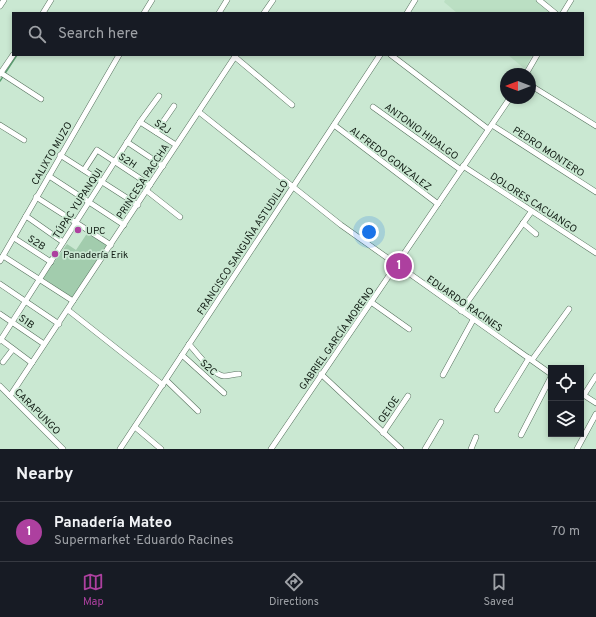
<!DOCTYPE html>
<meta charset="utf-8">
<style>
body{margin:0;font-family:Overpass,sans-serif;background:#20242c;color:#f1f3f6}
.controls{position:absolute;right:12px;bottom:12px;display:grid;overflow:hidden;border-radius:0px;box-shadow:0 2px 6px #0003}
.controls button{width:36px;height:36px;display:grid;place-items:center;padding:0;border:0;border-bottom:1px solid #363941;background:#171b24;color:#f1f3f6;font:20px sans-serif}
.compass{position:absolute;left:500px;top:68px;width:36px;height:36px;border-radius:50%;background:#171b24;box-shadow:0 2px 6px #0003;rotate:270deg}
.you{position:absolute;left:369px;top:232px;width:14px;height:14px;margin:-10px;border:3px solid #fff;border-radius:50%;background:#1a73e8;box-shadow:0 0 0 6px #1a73e833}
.badge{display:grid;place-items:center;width:26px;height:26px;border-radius:50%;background:#ad409f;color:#fff;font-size:13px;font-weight:700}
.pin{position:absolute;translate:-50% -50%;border:2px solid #fff;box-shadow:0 1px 4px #0006}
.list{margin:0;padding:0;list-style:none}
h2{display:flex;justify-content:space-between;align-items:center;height:52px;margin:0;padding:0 16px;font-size:17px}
h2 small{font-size:13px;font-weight:400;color:#9ea1a6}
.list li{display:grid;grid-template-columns:26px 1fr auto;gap:12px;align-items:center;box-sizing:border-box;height:60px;padding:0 16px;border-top:1px solid #363941}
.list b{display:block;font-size:15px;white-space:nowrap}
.list p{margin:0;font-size:13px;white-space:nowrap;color:#9ea1a6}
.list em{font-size:13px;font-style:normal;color:#9ea1a6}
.icon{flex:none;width:22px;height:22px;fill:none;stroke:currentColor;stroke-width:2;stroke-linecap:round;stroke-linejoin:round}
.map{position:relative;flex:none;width:596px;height:449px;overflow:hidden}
.search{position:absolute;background:#171b24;box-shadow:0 2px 6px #0003;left:12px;right:12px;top:12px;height:44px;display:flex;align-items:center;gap:10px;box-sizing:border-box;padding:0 14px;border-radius:0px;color:#9ea1a6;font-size:15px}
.sheet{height:112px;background:#171b24}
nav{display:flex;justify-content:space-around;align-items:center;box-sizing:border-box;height:56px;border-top:1px solid #363941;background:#171b24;font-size:11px;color:#9ea1a6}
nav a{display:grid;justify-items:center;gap:2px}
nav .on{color:#ad409f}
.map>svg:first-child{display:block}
.built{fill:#bbdfc3}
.green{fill:#a2ccad}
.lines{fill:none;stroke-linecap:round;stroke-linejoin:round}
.stream{stroke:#5ca072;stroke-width:1.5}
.minor-casing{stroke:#57725e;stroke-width:6}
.minor{stroke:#fff;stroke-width:5}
.poi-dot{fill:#ad409f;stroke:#cae8d2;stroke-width:1.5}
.labels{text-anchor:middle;stroke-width:3.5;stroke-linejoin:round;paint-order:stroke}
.street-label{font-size:10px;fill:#101b13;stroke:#cae8d2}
.poi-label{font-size:10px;fill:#101b13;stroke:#cae8d2;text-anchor:start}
</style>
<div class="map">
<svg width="596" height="449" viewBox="0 0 596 449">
<rect width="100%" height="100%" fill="#cae8d2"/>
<!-- built -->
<g class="built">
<polygon points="445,0 539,0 555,13 457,13 444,2"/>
<polygon points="508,55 532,55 525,69"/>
</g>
<!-- green -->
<polygon class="green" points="88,232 108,246 73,299 43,278 67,244 76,250"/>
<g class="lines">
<!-- stream -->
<polyline class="stream" points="0,81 17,55"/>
<defs>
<g id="minor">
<polyline points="539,0 555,13"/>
<polyline points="0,6 4,0"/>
<polyline points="43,13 51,0"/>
<polyline points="144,13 152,0"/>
<polyline points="219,13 227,0"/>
<polyline points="264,13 273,0"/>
<polyline points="407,13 415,0"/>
<polyline points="563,13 571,0"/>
<polyline points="391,55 488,129"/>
<polyline points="235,57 292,105"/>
<polyline points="1,73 41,99"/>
<polyline points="0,74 13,55"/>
<polyline points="526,74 537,55"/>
<polyline points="530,85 596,126"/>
<polyline points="373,107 461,170"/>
<polyline points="199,112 341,225 551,374"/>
<polyline points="140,122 176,145"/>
<polyline points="0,125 24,140"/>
<polyline points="334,125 438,204"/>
<polyline points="492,125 596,192"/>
<polyline points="156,132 174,106"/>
<polyline points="127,142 163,166"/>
<polyline points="60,155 138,205"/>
<polyline points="463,166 596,253"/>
<polyline points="84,170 97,150 150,185"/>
<polyline points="49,176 124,225"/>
<polyline points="147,191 180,217"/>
<polyline points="36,197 111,245"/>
<polyline points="26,216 63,242"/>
<polyline points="523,223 536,234"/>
<polyline points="14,238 51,262"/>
<polyline points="3,256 73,301"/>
<polyline points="0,261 119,55"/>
<polyline points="0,284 59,324"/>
<polyline points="371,302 409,329"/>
<polyline points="68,310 163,385"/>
<polyline points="461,311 531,212"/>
<polyline points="0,314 44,344"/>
<polyline points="0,339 32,363"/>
<polyline points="0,341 140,122 159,96"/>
<path d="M189,344C196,352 214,376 224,376C229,376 234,374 239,374"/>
<polyline points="182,355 224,393"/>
<polyline points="532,360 569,309"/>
<polyline points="3,362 13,349"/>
<polyline points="321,374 401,449"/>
<polyline points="443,375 473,320"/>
<polyline points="166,380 198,411"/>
<polyline points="0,386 63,449"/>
<polyline points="582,394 596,403"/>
<polyline points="584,395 596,376"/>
<polyline points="10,396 236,55"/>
<polyline points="497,410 529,358"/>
<polyline points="135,427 161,449"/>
<polyline points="383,433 408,396"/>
<polyline points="521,435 551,377"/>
<polyline points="120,449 380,55"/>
<polyline points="271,449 510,98"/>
<polyline points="425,449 441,422"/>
<polyline points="471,449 476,437"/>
<polyline points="577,449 596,414"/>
</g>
</defs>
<!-- minor casing -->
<use href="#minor" class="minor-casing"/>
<!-- minor -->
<use href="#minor" class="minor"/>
</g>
<!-- markers -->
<g class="poi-dot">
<circle cx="78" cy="230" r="4"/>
<circle cx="55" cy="254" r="4"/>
</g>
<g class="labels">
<!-- street labels -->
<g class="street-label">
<text transform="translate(163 126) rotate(34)" y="4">S2J</text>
<text transform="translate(422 131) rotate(36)" y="4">ANTONIO HIDALGO</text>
<text transform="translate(549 151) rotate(33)" y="4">PEDRO MONTERO</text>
<text transform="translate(51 153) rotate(-60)" y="4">CALIXTO MUZO</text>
<text transform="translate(391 158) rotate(37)" y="4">ALFREDO GONZALEZ</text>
<text transform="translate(128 160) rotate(33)" y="4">S2H</text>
<text transform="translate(142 181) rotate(-57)" y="4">PRINCESA PACCHA</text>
<text transform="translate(534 202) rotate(33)" y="4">DOLORES CACUANGO</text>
<text transform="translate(77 203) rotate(-57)" y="4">TÚPAC YUPANQUI</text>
<text transform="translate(37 242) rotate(33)" y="4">S2B</text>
<text transform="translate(242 247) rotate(-57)" y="4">FRANCISCO SANGUÑA ASTUDILLO</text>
<text transform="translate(465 303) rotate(35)" y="4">EDUARDO RACINES</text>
<text transform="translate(27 321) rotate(35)" y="4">S1B</text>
<text transform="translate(336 338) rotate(-55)" y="4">GABRIEL GARCÍA MORENO</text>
<text transform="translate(209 367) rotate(42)" y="4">S2C</text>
<text transform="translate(388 409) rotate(-56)" y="4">OE10E</text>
<text transform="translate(38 411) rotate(45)" y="4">CARAPUNGO</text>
</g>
<!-- poi labels -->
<g class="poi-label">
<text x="86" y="234">UPC</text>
<text x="63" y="258">Panadería Erik</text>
</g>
</g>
</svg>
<div class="controls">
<button><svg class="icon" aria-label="locate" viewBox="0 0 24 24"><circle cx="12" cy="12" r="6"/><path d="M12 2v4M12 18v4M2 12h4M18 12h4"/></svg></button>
<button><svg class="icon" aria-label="layers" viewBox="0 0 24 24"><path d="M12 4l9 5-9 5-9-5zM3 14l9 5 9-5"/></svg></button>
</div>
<svg class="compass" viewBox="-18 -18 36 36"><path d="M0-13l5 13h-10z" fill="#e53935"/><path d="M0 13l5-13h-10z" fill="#9ea1a6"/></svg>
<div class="you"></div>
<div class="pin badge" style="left:399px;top:266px">1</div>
<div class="search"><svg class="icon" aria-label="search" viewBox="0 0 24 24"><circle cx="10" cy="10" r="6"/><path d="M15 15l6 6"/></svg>Search here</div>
</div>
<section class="sheet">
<h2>Nearby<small></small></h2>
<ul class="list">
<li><span class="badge">1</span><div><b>Panadería Mateo</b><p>Supermarket · Eduardo Racines</p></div><em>70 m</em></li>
</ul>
</section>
<nav>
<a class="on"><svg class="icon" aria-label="map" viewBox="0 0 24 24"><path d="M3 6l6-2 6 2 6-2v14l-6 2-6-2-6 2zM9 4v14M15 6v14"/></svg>Map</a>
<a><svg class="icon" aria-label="directions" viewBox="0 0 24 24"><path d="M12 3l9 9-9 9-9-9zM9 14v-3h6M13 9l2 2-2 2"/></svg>Directions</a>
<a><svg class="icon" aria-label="saved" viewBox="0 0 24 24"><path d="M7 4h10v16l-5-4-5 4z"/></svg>Saved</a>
</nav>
